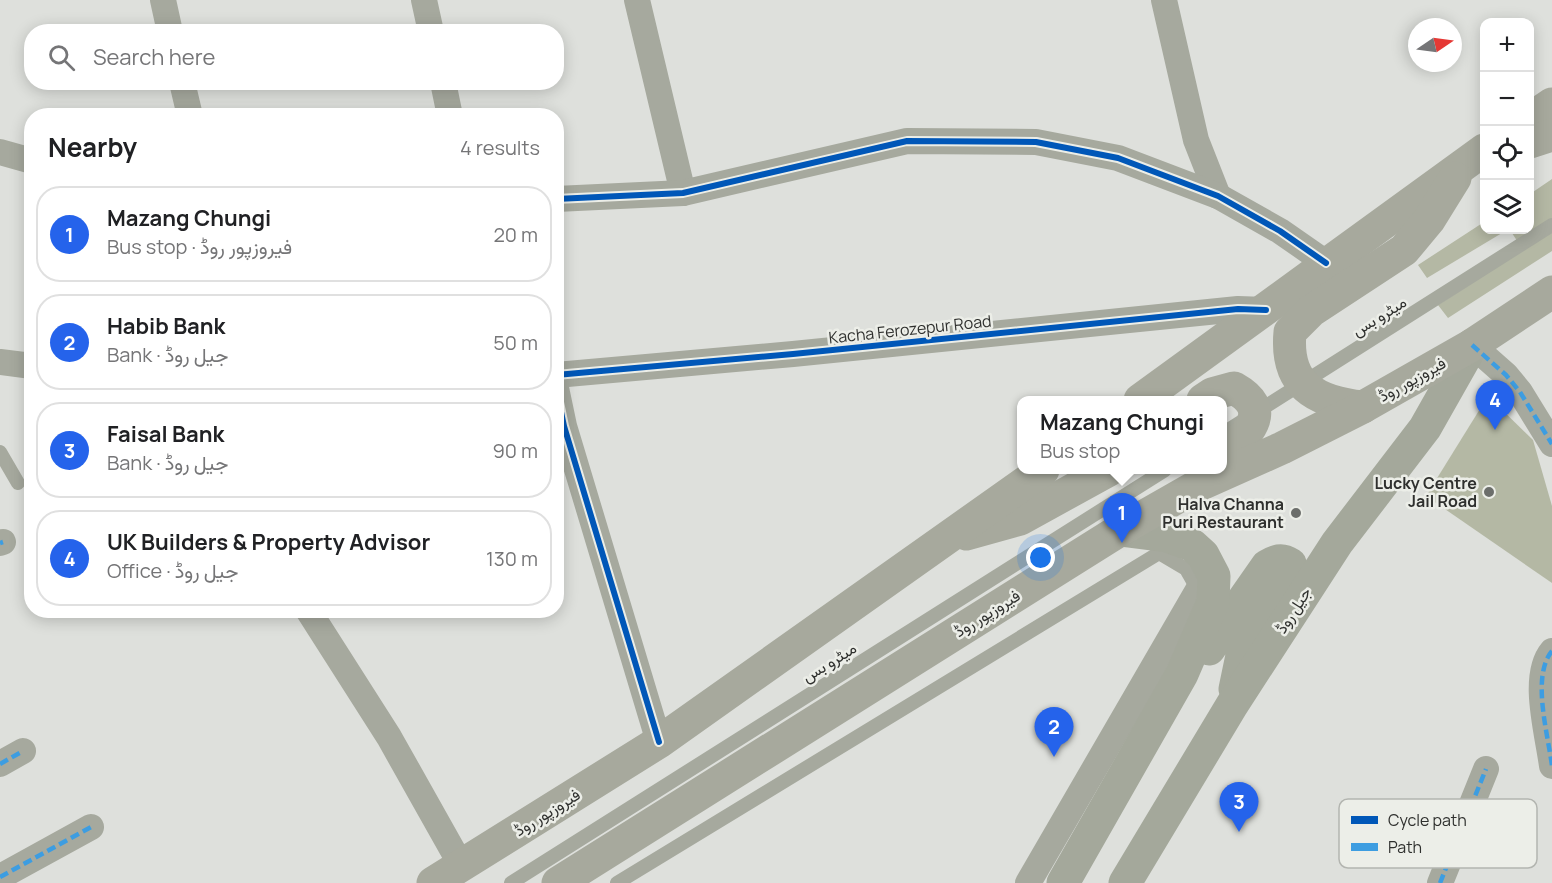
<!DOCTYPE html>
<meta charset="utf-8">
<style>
body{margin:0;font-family:Manrope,Vazirmatn,sans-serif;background:#f2f2f2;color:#202124}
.controls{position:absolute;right:18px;top:18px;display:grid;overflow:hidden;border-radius:12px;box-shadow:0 3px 15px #0003}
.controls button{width:54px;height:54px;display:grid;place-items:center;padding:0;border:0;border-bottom:2px solid #e0e0e0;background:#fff;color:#202124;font:30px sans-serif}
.compass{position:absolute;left:1408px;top:18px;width:54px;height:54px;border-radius:50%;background:#fff;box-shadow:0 3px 15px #0003;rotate:77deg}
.you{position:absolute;left:1041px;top:558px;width:21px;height:21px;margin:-15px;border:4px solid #fff;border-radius:50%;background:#1a73e8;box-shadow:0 0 0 9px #1a73e833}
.badge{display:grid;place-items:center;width:39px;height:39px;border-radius:50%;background:#2563eb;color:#fff;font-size:20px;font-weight:700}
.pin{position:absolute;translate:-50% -50px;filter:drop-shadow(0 2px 3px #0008)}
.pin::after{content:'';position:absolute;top:32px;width:21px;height:18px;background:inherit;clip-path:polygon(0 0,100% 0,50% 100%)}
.popup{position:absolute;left:1017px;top:396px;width:210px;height:78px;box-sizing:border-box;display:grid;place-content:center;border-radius:12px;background:#fff;filter:drop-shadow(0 2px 4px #0005);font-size:20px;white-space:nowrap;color:#757577}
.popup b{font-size:22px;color:#202124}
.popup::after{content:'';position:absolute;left:50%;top:100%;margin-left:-12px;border:12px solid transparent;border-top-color:#fff}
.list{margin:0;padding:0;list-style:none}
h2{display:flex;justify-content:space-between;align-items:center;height:78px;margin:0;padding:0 24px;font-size:26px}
h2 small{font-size:20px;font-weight:400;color:#757577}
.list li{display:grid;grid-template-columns:39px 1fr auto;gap:18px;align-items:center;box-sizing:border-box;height:96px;margin:0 12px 12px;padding:0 12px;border:2px solid #e0e0e0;border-radius:24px}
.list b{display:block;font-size:22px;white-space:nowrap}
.list p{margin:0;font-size:20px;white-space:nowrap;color:#757577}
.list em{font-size:20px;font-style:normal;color:#757577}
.icon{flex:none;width:33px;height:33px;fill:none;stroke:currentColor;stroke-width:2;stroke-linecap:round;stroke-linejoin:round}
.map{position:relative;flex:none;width:1552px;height:883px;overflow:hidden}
.search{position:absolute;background:#fff;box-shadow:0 3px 15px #0003;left:24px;top:24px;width:540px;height:66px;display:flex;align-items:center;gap:15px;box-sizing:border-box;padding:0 21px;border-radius:24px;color:#757577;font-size:22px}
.panel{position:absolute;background:#fff;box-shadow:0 3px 15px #0003;left:24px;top:108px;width:540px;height:510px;border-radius:24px}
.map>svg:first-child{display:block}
.building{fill:#b4b8a4}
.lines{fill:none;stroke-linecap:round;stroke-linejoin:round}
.service{stroke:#a6a99e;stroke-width:14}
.minor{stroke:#a6a99e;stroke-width:26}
.secondary{stroke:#a4a89b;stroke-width:33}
.primary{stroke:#a7a99d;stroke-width:33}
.quiet{stroke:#3d9de1;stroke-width:4.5;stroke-dasharray:9 4.5;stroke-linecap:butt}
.cycleway-casing{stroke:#eceee8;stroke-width:10}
.cycleway{stroke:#0057b8;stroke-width:6}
.poi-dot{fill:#6c6e6b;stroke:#eceee8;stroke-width:2}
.labels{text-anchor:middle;stroke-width:5;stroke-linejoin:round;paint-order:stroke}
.street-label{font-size:16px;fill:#2f302e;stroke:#eceee8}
.poi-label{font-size:16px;font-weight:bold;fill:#2f302e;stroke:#eceee8;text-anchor:end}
.key{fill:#eceee8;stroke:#b3b5b0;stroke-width:1.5}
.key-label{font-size:16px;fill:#2f302e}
</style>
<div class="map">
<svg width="1552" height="883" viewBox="0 0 1552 883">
<rect width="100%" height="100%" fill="#dee0dc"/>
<!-- building -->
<g class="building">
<polygon points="1552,179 1552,251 1448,318 1438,305 1523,250 1510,230 1530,230 1530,194"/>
<polygon points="1484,222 1484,230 1507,230 1427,278 1418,265"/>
<polygon points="1488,396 1533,440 1552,506 1552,583 1426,496"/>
</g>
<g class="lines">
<!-- service -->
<g class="service">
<polyline points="1222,434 1552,225"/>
<polyline points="0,452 18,483"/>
<polyline points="511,883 1165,470"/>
<polyline points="617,883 1159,553 1186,569 1198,590"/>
</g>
<!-- minor -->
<g class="minor">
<polyline points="163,0 170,32"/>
<polyline points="424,0 431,32"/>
<polyline points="637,0 683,193"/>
<polyline points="1164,0 1196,140 1218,196"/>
<polyline points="182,82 190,116"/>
<polyline points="443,82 450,116"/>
<polyline points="0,152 32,161"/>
<polyline points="556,199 683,193 907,141 1036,142 1118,158 1218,196 1280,231 1326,263"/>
<polyline points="1472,345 1506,375 1520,392 1552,444"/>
<polyline points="0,362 32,366"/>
<polyline points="556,375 793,354 1238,309 1266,310"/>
<polyline points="556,388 564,426 659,742"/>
<polyline points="0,543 3,542"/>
<polyline points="308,610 389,737 461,865"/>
<path d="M1552,651C1531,676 1548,734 1552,766"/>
<polyline points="0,764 23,751"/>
<polyline points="0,877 91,827"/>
<polyline points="1028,883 1198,590"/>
<polyline points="1440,883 1486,769"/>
</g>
<!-- secondary -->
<g class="secondary">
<path d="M1209,649L1267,566C1276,561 1281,558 1290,564L1288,578L1245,641L1235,689"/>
<polyline points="1063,883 1182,674 1213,602 1214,576 1203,555 1192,545 1167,536 1120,530"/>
<polyline points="1125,883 1232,705 1337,543 1425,428 1472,345"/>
</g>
<!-- primary -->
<g class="primary">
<polyline points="1530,119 1552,104"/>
<polyline points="1530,142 1552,135"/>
<polyline points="1140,400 1484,150"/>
<path d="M1203,400L1212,394L1234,388C1277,412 1243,437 1222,459"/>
<path d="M1363,407C1315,402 1285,385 1290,332L1311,311L1404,250L1429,220L1455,178"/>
<polyline points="966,534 1020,519 1109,470"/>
<polyline points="433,883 659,742 1043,470"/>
<polyline points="558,883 1120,530 1197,486 1282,448 1363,407 1472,345 1552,292"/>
</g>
<!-- quiet -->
<g class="quiet">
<polyline points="1472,345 1506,375 1520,392 1552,444"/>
<polyline points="0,543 3,542"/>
<path d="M1552,651C1531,676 1548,734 1552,766"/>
<polyline points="0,764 23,751"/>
<polyline points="0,877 91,827"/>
<polyline points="1440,883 1486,769"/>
</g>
<defs>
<g id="cycleway">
<polyline points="556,199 683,193 907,141 1036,142 1118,158 1218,196 1280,231 1326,263"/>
<polyline points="556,375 793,354 1238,309 1266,310"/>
<polyline points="556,388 564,426 659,742"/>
</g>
</defs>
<!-- cycleway casing -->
<use href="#cycleway" class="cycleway-casing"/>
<!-- cycleway -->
<use href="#cycleway" class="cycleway"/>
</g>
<!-- markers -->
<g class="poi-dot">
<circle cx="1489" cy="492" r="6"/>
<circle cx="1296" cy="513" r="6"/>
</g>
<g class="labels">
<!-- street labels -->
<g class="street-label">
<text transform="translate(1379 316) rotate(-32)" y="6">میٹرو بس</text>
<text transform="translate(910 329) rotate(-6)" y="6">Kacha Ferozepur Road</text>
<text transform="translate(1412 379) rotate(-29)" y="6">فیروزپور روڈ</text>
<text transform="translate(1293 610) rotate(-57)" y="6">جیل روڈ</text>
<text transform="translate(987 613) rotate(-32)" y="6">فیروزپور روڈ</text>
<text transform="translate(829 662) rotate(-32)" y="6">میٹرو بس</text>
<text transform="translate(547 812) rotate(-32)" y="6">فیروزپور روڈ</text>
</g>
<!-- poi labels -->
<g class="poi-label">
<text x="1477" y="489">Lucky Centre<tspan x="1477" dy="18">Jail Road</tspan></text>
<text x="1284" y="510">Halva Channa<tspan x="1284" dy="18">Puri Restaurant</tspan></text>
</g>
</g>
<!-- legend -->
<rect x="1339" y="799" width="198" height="69" rx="9" class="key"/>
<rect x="1351" y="816" width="27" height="8" fill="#0057b8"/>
<rect x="1351" y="843" width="27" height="8" fill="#3d9de1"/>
<g class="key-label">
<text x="1388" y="826">Cycle path</text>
<text x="1388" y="853">Path</text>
</g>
</svg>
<div class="controls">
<button>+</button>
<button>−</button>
<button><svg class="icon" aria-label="locate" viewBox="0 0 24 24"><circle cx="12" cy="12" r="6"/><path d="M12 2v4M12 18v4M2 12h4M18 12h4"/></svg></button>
<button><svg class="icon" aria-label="layers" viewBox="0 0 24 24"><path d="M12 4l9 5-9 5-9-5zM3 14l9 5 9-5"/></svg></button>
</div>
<svg class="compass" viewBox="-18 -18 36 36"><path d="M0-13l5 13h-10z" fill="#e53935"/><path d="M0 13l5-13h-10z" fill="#757577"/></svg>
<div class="you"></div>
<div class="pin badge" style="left:1122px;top:543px">1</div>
<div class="popup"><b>Mazang Chungi</b>Bus stop</div>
<div class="pin badge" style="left:1054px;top:757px">2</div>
<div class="pin badge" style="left:1239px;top:832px">3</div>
<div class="pin badge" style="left:1495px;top:430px">4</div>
<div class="search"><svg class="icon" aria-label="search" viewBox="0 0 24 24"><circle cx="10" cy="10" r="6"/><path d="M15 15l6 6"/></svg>Search here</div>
<section class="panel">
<h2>Nearby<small>4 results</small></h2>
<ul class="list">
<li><span class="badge">1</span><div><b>Mazang Chungi</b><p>Bus stop · فیروزپور روڈ</p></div><em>20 m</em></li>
<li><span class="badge">2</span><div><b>Habib Bank</b><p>Bank · جیل روڈ</p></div><em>50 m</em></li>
<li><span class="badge">3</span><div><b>Faisal Bank</b><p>Bank · جیل روڈ</p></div><em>90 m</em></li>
<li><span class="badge">4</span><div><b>UK Builders &amp; Property Advisor</b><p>Office · جیل روڈ</p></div><em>130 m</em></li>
</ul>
</section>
</div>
